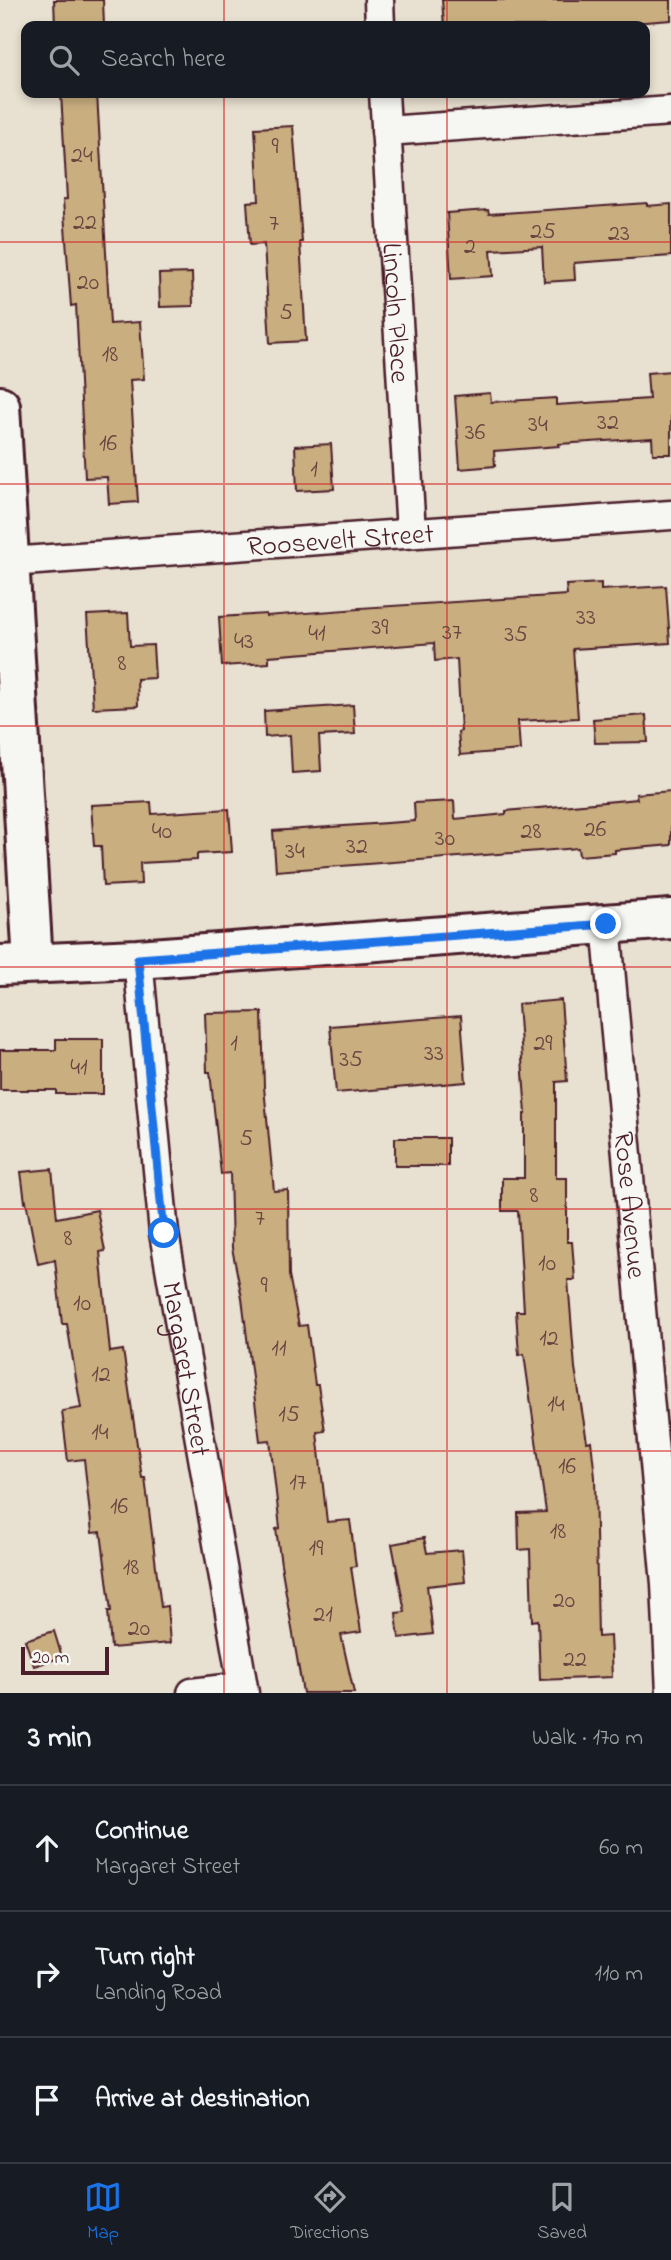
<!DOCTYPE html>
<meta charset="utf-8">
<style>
body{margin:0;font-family:"Indie Flower",sans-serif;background:#242831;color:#f1f3f6}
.scale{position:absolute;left:21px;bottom:18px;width:88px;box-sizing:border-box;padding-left:7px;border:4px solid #4a1f2b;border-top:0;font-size:19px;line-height:24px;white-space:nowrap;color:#4a1f2b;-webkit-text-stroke:5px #f6f6f2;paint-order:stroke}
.stop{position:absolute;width:21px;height:21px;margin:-16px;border:5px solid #1a73e8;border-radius:50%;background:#fff}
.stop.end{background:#1a73e8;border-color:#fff;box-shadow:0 2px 7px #0008}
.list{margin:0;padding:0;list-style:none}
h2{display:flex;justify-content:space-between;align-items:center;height:91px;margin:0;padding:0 28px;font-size:30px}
h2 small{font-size:23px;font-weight:400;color:#9ea1a6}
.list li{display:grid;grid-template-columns:46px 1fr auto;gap:21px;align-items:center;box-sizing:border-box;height:126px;padding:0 28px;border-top:2px solid #363941}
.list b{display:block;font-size:26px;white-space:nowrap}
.list p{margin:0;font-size:23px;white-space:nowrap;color:#9ea1a6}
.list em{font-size:23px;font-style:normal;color:#9ea1a6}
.icon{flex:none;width:38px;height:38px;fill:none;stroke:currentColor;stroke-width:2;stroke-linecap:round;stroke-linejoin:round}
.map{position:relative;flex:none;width:671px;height:1693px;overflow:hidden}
.search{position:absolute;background:#171b24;box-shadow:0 4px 10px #0003;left:21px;right:21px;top:21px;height:77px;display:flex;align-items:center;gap:18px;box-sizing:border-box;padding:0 24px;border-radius:14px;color:#9ea1a6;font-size:26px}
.sheet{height:469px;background:#171b24}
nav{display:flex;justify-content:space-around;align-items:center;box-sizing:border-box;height:98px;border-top:2px solid #363941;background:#171b24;font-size:19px;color:#9ea1a6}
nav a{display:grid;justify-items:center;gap:4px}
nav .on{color:#1a73e8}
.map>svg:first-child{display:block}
.building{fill:#c9ae7f;stroke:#4a1f2b;stroke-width:2}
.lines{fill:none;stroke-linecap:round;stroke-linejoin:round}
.street-casing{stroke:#4a1f2b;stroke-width:33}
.secondary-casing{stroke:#4a1f2b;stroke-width:44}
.street{stroke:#f6f6f2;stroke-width:28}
.secondary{stroke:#f6f6f2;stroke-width:38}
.route{stroke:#1a73e8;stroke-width:9}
.grid{fill:none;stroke:#d62828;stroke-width:2;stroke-opacity:0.55}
.labels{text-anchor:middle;stroke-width:6;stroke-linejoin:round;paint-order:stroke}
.number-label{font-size:24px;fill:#6a4340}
.street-label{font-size:28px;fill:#4a1f2b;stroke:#f6f6f2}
</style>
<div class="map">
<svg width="671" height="1693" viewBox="0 0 671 1693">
<rect width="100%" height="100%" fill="#e8e0d0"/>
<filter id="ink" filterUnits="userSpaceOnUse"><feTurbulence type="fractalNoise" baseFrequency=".0143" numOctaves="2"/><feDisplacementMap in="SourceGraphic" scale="14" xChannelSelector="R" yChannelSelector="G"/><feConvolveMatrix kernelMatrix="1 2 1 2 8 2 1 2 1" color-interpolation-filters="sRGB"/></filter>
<g filter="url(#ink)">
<!-- building -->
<g class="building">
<polygon points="54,0 103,0 104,26 55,26"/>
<polygon points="442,0 671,0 671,20 594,26 444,26"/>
<polygon points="61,93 97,93 110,324 140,322 144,379 130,380 138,502 109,504 107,477 85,478 76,305 71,306 63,200 67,199"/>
<polygon points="293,126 302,242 300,242 306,341 270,343 264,244 250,245 247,202 259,201 255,128"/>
<polygon points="647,203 647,206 671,204 671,256 574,263 575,280 544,282 542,247 491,250 493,276 451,279 447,213 488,210 489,214"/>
<polygon points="192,273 193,306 160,307 159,274"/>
<polygon points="671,371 671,454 653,454 652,438 559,444 559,446 494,451 495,466 460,469 455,396 490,393 491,402 556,398 556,405 649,399 647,373"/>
<polygon points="331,444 334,489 297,491 295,446"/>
<polygon points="601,583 601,590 666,586 670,643 573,649 578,718 518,721 520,750 460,755 458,732 461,731 457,659 435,661 434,643 269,656 269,663 222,666 219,617 266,614 266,616 360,609 359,608 567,595 566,585"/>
<polygon points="128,613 130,646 153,645 155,678 137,679 138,706 93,708 87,615"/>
<polygon points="353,705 355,734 319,736 321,771 292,773 290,735 265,737 264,711"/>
<polygon points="646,715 648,742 595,743 593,719"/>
<polygon points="671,791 671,845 615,850 615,853 579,856 578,848 276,871 273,831 415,821 414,803 454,801 455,819 506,814 506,811 637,799 636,794"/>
<polygon points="151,802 152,814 229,809 232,852 197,854 197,860 140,863 141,884 103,886 101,846 94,846 91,805"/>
<polygon points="561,1000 567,1081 556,1082 556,1178 567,1178 567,1242 572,1242 575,1280 568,1280 575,1368 587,1442 591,1441 595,1477 598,1637 610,1636 612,1677 540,1680 538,1620 532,1621 530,1549 519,1550 518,1513 546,1512 524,1354 519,1355 516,1311 524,1311 518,1211 502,1211 502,1178 524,1178 524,1114 526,1114 518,1004"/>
<polygon points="262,1012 264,1087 274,1191 288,1190 289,1275 299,1326 307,1325 315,1385 318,1385 325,1431 317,1432 327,1522 350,1520 356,1566 351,1567 361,1632 341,1635 354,1693 303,1693 281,1564 276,1529 280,1528 270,1440 260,1441 242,1298 232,1248 230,1173 221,1174 210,1072 207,1072 205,1013"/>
<polygon points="461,1016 466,1082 336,1093 330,1026"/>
<polygon points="56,1039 103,1039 103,1094 56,1094 56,1090 0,1090 0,1050 56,1050"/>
<rect x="395" y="1138" width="53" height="28"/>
<polygon points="52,1169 57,1218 97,1210 105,1251 100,1252 110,1352 123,1350 142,1478 145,1478 161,1607 167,1606 170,1643 111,1648 108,1611 111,1611 101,1532 92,1533 84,1459 68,1461 62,1411 81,1408 67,1324 62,1324 55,1260 38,1264 26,1201 25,1202 21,1172"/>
<polygon points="424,1538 427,1553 462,1550 465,1582 427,1586 433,1634 399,1638 396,1613 405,1612 392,1544"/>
<polygon points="54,1631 62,1657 34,1666 25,1640"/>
</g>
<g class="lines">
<defs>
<g id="street">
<polyline points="379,0 380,26"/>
<path id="s1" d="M384,93L411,532"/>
<polyline points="386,131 671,111"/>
<path id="s2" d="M9,562L671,515"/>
<path id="s3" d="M606,924L666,1584L671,1693"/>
<path id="s4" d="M138,959L164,1233L244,1693"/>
<polyline points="192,1693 242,1687"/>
</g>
<g id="secondary">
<polyline points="0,406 33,963"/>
<polyline points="0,965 138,959 671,919"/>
</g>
</defs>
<!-- street casing -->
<use href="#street" class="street-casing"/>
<!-- secondary casing -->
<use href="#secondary" class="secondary-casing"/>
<!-- street -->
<use href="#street" class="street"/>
<!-- secondary -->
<use href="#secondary" class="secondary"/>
</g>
</g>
<g class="lines" filter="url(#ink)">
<!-- route -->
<polyline class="route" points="164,1233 138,959 606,924"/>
</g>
<!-- grid -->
<path class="grid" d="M224,0V26M447,0V26M224,93V1693M447,93V1693M0,242H671M0,484H671M0,726H671M0,967H671M0,1209H671M0,1451H671"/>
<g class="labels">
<!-- number labels -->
<g class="number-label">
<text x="275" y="153">9</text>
<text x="82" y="162">24</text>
<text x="85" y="229">22</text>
<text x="274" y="230">7</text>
<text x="543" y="238">25</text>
<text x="619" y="240">23</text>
<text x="470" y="253">2</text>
<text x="88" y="289">20</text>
<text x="286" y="319">5</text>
<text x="110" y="361">18</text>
<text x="608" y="429">32</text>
<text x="538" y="431">34</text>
<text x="475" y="439">36</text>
<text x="108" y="450">16</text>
<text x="314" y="476">1</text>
<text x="586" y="624">33</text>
<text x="380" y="634">39</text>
<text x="452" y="639">37</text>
<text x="317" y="640">41</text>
<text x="516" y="641">35</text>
<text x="244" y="648">43</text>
<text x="122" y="670">8</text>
<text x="595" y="836">26</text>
<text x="162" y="838">40</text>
<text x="531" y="838">28</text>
<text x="445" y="845">30</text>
<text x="357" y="853">32</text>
<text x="295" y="858">34</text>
<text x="234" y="1050">1</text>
<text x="543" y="1050">29</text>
<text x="434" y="1060">33</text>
<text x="351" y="1066">35</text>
<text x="79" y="1074">41</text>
<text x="246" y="1145">5</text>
<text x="534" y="1202">8</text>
<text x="260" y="1225">7</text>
<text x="68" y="1245">8</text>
<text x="547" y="1270">10</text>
<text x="264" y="1292">9</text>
<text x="82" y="1310">10</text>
<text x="549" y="1345">12</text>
<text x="279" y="1355">11</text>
<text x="101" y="1381">12</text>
<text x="556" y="1411">14</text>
<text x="289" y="1421">15</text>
<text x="100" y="1439">14</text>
<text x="567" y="1473">16</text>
<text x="298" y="1489">17</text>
<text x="119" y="1513">16</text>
<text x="558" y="1538">18</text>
<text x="316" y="1555">19</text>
<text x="131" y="1574">18</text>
<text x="564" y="1607">20</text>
<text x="323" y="1621">21</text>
<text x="139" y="1635">20</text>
<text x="575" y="1666">22</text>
</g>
<!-- street labels -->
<g class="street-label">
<text dy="10" stroke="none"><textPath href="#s1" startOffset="220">Lincoln Place</textPath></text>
<text dy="10" stroke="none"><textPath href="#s2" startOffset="332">Roosevelt Street</textPath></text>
<text dy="10" stroke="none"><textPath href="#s3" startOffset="282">Rose Avenue</textPath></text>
<text dy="10" stroke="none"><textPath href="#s4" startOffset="413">Margaret Street</textPath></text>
</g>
</g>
</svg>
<div class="scale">20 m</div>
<div class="stop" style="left:164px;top:1233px"></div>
<div class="stop end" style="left:606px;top:924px"></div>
<div class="search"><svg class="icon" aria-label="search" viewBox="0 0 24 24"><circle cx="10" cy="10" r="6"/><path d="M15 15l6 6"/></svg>Search here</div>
</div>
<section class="sheet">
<h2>3 min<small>Walk · 170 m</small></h2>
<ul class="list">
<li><svg class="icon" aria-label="ahead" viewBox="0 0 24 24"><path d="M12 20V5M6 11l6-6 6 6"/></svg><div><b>Continue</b><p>Margaret Street</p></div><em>60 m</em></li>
<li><svg class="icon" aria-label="right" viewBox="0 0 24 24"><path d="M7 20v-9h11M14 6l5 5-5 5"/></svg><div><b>Turn right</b><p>Landing Road</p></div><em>110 m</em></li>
<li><svg class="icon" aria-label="arrive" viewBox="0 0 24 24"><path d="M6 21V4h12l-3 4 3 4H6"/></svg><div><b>Arrive at destination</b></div></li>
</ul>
</section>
<nav>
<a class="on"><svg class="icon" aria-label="map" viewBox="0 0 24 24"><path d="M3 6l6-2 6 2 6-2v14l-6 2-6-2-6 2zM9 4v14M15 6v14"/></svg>Map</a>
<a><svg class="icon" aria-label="directions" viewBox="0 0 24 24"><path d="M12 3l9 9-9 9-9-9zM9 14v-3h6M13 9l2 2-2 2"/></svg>Directions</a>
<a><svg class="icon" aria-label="saved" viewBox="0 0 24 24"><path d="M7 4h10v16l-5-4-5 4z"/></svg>Saved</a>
</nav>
